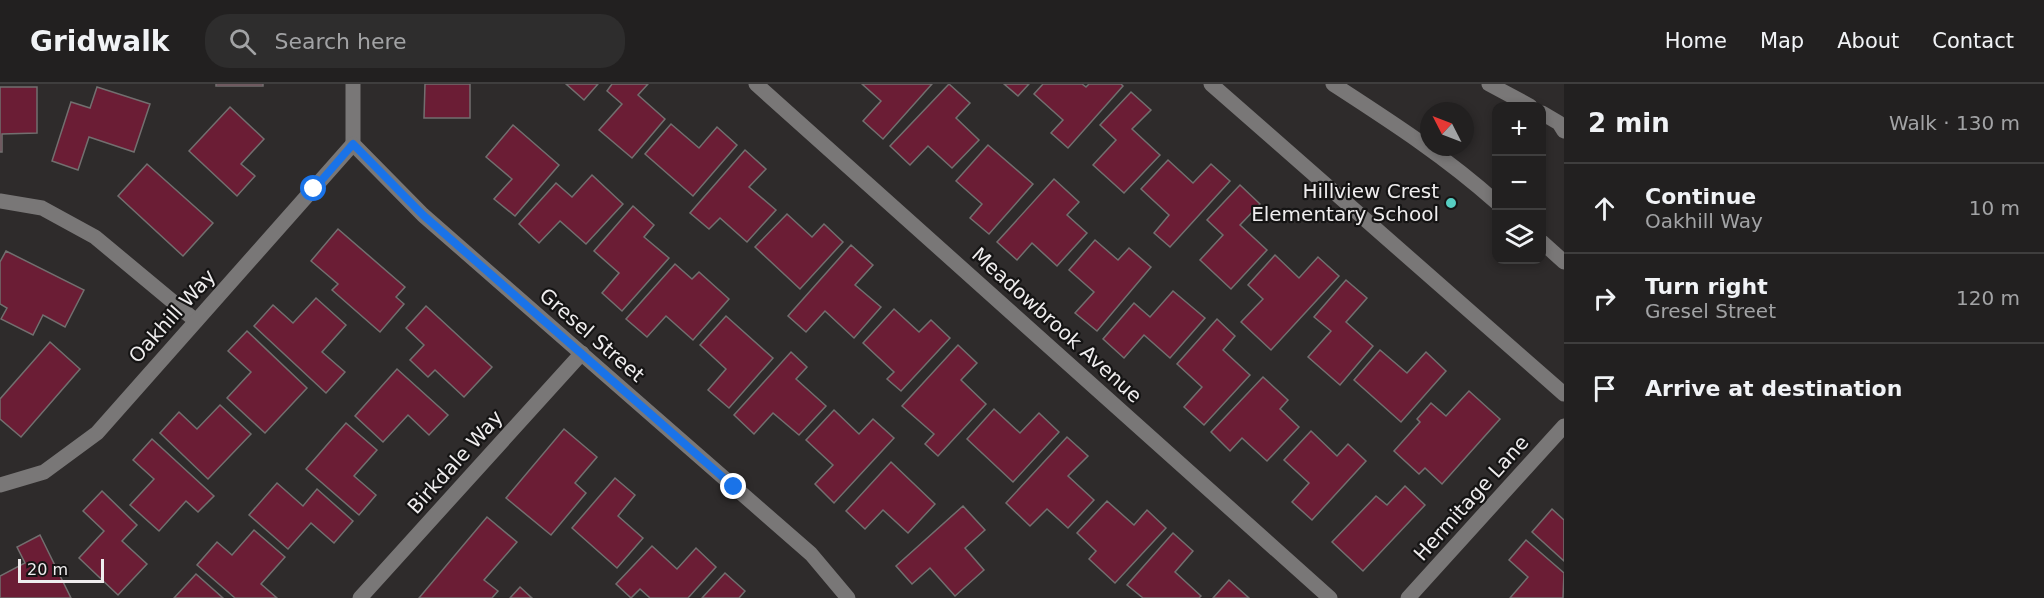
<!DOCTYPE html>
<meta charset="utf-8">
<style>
body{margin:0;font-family:"DejaVu Sans",sans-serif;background:#2e2d2d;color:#f1f3f6}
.controls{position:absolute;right:18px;top:18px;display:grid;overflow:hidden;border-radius:12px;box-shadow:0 3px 9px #0003}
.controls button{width:54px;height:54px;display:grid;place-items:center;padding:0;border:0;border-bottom:2px solid #3f3e3e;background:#222020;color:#f1f3f6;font:30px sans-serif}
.compass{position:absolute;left:1420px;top:18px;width:54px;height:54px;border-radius:50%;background:#222020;box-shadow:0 3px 9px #0003;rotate:312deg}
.scale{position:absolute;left:18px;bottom:15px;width:86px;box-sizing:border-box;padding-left:6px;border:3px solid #efedee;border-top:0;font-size:16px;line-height:21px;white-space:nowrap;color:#efedee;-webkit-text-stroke:4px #151414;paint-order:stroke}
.stop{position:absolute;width:18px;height:18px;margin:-14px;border:4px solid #1a73e8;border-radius:50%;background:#fff}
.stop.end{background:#1a73e8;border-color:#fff;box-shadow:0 2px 6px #0008}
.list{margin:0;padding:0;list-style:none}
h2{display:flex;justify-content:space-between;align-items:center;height:78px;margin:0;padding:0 24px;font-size:26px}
h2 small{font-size:20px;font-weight:400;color:#a2a3a5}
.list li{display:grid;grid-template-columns:39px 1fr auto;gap:18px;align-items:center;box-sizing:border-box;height:90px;padding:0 24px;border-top:2px solid #3f3e3e}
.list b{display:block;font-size:22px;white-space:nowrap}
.list p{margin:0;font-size:20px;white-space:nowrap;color:#a2a3a5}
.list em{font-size:20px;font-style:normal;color:#a2a3a5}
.icon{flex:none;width:33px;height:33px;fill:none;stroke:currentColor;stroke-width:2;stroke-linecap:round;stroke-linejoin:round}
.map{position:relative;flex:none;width:1564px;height:514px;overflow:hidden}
header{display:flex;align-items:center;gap:36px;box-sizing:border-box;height:84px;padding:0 30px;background:#222020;border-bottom:2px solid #3f3e3e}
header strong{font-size:28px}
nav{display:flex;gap:33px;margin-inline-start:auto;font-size:21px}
.search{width:420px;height:54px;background:#2e2d2d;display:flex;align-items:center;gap:15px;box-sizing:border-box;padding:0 21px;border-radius:24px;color:#a2a3a5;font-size:22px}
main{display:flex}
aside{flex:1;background:#222020}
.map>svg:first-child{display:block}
.building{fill:#6b1d35;stroke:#726f6f;stroke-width:1.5}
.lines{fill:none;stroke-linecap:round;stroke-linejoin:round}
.minor{stroke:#797777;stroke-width:15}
.route{stroke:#1a73e8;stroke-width:8}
.poi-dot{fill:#57cec2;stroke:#151414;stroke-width:2}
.labels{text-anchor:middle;stroke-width:4.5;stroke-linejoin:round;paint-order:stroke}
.poi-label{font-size:20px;fill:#efedee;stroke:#151414;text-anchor:end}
.street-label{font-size:20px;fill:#efedee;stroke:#151414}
</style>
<header>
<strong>Gridwalk</strong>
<div class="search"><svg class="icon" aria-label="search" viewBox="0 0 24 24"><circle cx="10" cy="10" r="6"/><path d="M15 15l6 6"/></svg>Search here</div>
<nav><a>Home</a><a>Map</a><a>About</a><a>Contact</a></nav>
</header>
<main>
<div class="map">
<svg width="1564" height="514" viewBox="0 0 1564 514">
<rect width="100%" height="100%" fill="#2e2b2b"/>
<!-- building -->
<g class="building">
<rect x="216" y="0" width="47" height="2"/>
<polygon points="425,0 470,0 470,34 424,34"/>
<polygon points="566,0 598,0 584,16"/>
<polygon points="612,0 648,0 638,11 665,35 632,74 599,46 622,20 607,7"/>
<polygon points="862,0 932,0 883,55 863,37 881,17"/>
<polygon points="949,0 970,19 956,34 979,56 952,84 928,62 910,81 890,62"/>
<polygon points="1004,0 1029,0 1018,12"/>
<polygon points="1043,0 1082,0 1086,3 1089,0 1121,0 1123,2 1068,64 1051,49 1063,36 1034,10"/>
<polygon points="0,3 37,3 37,49 2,50 2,68 0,68"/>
<polygon points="97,3 150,20 134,68 89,53 78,86 52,77 71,18 90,24"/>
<polygon points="1131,8 1151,26 1132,45 1160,71 1124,109 1093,81 1116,56 1100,41"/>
<polygon points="230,23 264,55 241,80 255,92 237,112 189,67"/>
<polygon points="671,40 699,64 717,43 737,61 693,112 645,70"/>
<polygon points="513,41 559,81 515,132 494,115 512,95 486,73"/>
<polygon points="988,61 1033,100 989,150 970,134 982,120 956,97"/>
<polygon points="745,66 766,85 749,103 776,126 747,158 720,134 709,145 690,129"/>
<polygon points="1168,76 1193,99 1211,80 1230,97 1170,163 1154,149 1169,131 1141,105"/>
<polygon points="147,80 213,139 183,172 118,112"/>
<polygon points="592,91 623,120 586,160 560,137 539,159 519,140 556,99 572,113"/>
<polygon points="1054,95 1079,118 1067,131 1087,149 1057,182 1032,159 1017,176 997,158"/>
<polygon points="1240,101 1260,120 1240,141 1267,166 1231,205 1200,176 1223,151 1207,136"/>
<polygon points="633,122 654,141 644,153 669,174 622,227 602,209 619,189 594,167"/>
<polygon points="787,130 812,153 824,140 843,158 800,205 755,163"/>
<polygon points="338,145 405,203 396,213 404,220 380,248 332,206 338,200 311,177"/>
<polygon points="1095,156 1118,176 1129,164 1151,183 1097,247 1075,229 1094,208 1069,186"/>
<polygon points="851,161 873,181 855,201 881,223 854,254 825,227 806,248 788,232"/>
<polygon points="6,167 84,206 65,243 43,231 33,251 1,235 7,224 0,220 0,178"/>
<polygon points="1275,171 1299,194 1318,173 1339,192 1271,266 1241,238 1263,215 1248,201"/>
<polygon points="675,180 692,195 699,188 729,215 693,256 666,232 647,253 626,235"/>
<polygon points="1346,196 1367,214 1346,238 1373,262 1340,301 1308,273 1331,247 1314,233"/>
<polygon points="1173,207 1205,234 1170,274 1144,251 1124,274 1103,255 1134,219 1150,233"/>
<polygon points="316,214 346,241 322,268 345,288 326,309 254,242 273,221 293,239"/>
<polygon points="426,222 492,283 464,313 435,286 428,293 410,276 424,261 406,244"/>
<polygon points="894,225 919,248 931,236 950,254 901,307 887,295 894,288 863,259"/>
<polygon points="726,232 773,274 729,324 708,306 726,285 700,261"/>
<polygon points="1217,235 1235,252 1223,266 1250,291 1204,341 1184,323 1202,303 1177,280"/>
<polygon points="247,247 307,304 265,349 227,314 251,288 228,267"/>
<polygon points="50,258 80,285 21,353 0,335 0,315"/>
<polygon points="958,261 977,279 961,296 986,320 938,372 925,360 934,350 902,322"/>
<polygon points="1380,266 1407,289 1426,268 1446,287 1401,338 1354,296"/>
<polygon points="791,268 807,283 796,295 826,322 799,351 773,329 754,350 734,331"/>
<polygon points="397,285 448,331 429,351 408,331 383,358 355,332"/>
<polygon points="1263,293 1288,316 1280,325 1299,343 1267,377 1242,354 1230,367 1211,348"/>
<polygon points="1469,307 1500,335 1442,400 1425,384 1419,390 1394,367 1420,338 1417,335 1431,319 1446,332"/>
<polygon points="220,321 251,350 208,395 160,349 179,328 197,345"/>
<polygon points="994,325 1020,349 1039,329 1059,348 1013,398 967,355"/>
<polygon points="834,326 859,350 873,335 894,354 834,419 815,400 833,381 806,356"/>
<polygon points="346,339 377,366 354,392 376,411 359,431 306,385"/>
<polygon points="564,345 597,373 575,399 586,409 551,451 506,414"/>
<polygon points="1311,347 1337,372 1348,360 1366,377 1312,436 1292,418 1309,399 1284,376"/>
<polygon points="1067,353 1088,372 1068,392 1094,416 1068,444 1047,425 1030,442 1006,419"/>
<polygon points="152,355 214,412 198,428 186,417 159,447 130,421 154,395 133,376"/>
<polygon points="891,378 935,420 908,449 883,426 865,445 846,427"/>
<polygon points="615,394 635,411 618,432 643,454 617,484 572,444"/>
<polygon points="277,399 303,422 317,405 353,437 334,459 311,439 288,465 249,431"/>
<polygon points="1405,402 1425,421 1363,487 1332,458 1376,412 1387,421"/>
<polygon points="102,407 137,441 122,457 147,480 118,511 79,474 104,447 83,427"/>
<polygon points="1107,417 1134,441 1147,426 1166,444 1115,499 1089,475 1096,467 1077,449"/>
<polygon points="963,422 985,446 965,464 984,486 955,512 930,484 912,500 896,482"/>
<polygon points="1552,425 1564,436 1564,477 1532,448"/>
<polygon points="487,433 517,458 484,496 498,507 492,514 419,514"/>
<polygon points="254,446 285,473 261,500 277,514 235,514 197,481 217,458 232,471"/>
<polygon points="1173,449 1193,467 1175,488 1201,512 1199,514 1143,514 1127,501"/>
<polygon points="40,451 71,514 0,514 0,492 25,479 17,463"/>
<polygon points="1526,456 1564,489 1563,514 1510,514 1528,493 1509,476"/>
<polygon points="652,462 677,485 696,464 716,483 688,514 650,514 640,505 631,514 616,500"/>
<polygon points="725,489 745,507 739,514 702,514"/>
<polygon points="196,490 223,514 174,514"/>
<polygon points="1229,496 1249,514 1213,514"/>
<polygon points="520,503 532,514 510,514"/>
</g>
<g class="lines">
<!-- minor -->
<g class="minor">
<polyline points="353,0 353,60 423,131 811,470 848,514"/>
<polyline points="756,0 1330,514"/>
<polyline points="1211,0 1564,310"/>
<path d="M1333,0C1390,37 1446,73 1496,118"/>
<polyline points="1489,0 1530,22"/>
<polyline points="1542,29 1559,39 1564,47"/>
<polyline points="0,117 42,124 95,153 196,237"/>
<polyline points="1542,158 1564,178"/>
<polyline points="0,401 44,388 97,349 353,60"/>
<polyline points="360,514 582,269"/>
<polyline points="1408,514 1564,342"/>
</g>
</g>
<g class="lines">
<!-- route -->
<polyline class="route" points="314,105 353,60 423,131 734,403"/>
</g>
<!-- markers -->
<circle class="poi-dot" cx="1451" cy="119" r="6"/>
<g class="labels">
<!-- poi labels -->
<g class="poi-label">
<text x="1439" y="114">Hillview Crest<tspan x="1439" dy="23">Elementary School</tspan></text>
</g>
<!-- street labels -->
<g class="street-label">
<text transform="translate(172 232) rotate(-48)" y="7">Oakhill Way</text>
<text transform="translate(1057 241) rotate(42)" y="7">Meadowbrook Avenue</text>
<text transform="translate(592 251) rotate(41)" y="7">Gresel Street</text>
<text transform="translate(455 378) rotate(-48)" y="7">Birkdale Way</text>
<text transform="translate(1471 414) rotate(-48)" y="7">Hermitage Lane</text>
</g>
</g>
</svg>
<div class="controls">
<button>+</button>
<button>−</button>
<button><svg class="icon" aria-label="layers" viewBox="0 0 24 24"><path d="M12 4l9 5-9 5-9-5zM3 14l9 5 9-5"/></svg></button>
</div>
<svg class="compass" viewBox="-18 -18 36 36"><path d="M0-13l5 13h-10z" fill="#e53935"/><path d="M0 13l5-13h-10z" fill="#a2a3a5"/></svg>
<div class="scale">20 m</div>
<div class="stop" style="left:314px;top:105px"></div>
<div class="stop end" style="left:734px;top:403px"></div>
</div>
<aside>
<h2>2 min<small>Walk · 130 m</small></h2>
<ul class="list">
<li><svg class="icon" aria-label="ahead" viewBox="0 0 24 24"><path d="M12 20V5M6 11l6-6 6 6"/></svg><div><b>Continue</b><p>Oakhill Way</p></div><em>10 m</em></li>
<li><svg class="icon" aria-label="right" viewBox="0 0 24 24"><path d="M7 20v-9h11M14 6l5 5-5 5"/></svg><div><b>Turn right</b><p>Gresel Street</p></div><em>120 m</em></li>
<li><svg class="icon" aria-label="arrive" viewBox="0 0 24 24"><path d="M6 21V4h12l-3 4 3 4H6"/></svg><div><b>Arrive at destination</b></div></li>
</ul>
</aside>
</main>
